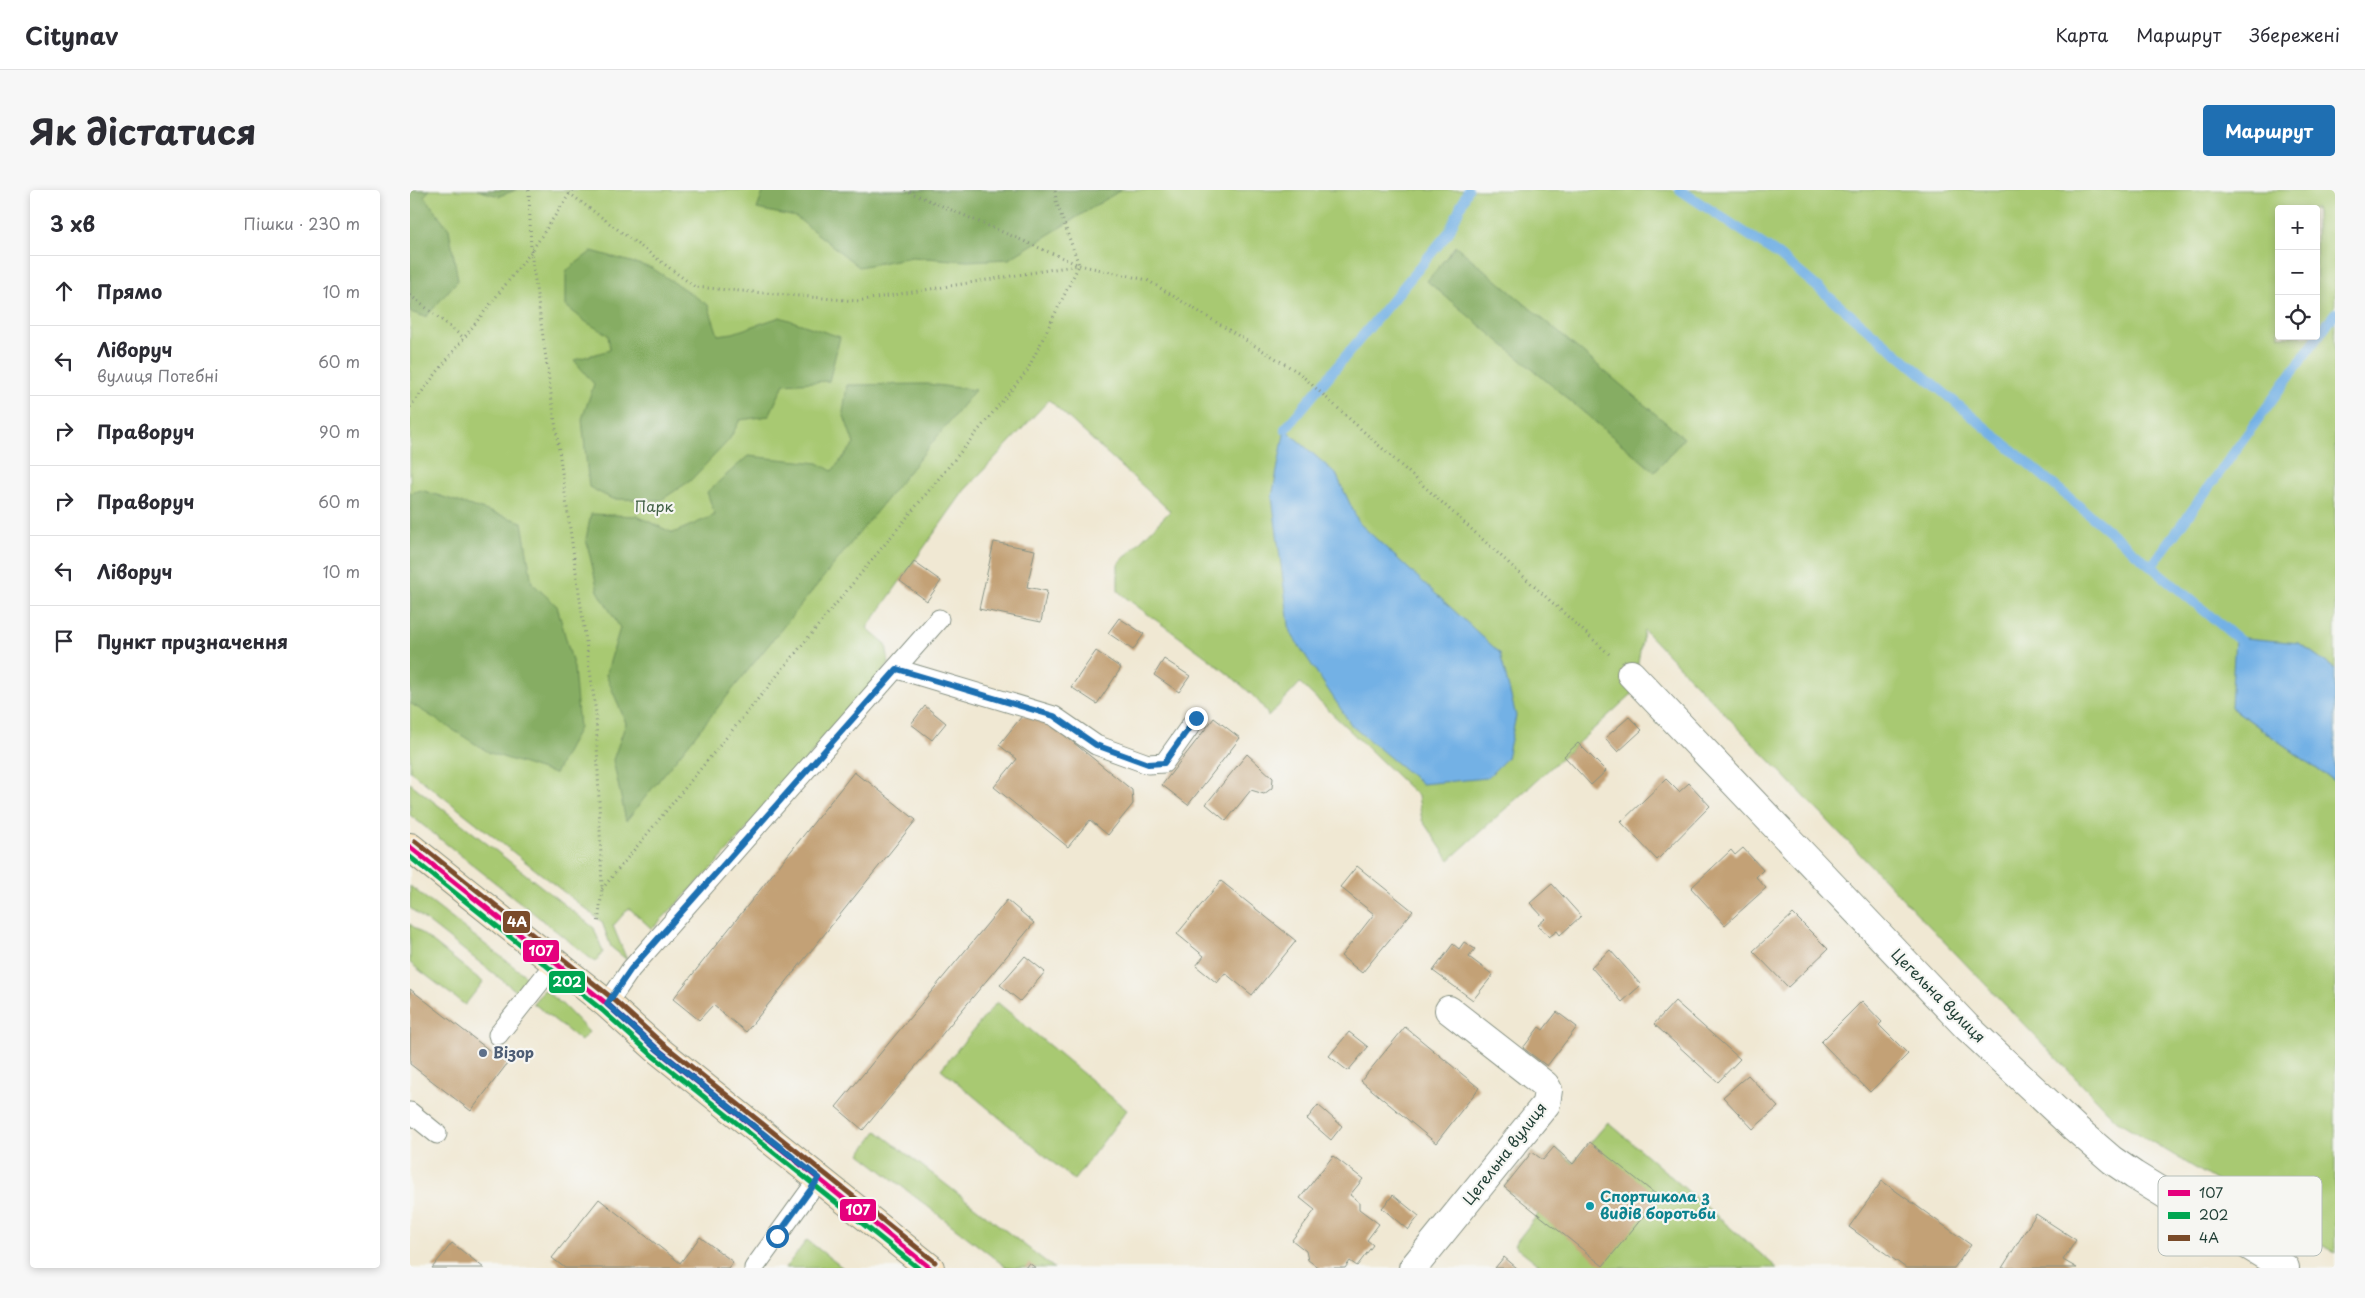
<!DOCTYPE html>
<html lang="uk">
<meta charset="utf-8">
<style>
body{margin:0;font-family:"Playpen Sans",sans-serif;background:#f7f7f7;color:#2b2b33}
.controls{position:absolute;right:15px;top:15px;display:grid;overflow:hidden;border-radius:5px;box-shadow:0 2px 8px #0003}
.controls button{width:45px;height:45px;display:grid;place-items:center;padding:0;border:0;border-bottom:1px solid #e1e1e2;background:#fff;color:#2b2b33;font:25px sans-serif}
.stop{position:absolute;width:15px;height:15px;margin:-11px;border:4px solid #1f6fb2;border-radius:50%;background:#fff}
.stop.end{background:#1f6fb2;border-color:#fff;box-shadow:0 1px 5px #0008}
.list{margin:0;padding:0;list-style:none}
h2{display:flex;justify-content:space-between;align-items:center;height:65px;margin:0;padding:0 20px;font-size:21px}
h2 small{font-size:16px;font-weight:400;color:#7c7c81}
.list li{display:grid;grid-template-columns:32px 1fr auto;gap:15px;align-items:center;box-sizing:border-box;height:70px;padding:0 20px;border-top:1px solid #e1e1e2}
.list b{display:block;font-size:19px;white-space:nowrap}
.list p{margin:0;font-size:16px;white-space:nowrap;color:#7c7c81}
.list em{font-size:16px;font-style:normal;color:#7c7c81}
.icon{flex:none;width:28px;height:28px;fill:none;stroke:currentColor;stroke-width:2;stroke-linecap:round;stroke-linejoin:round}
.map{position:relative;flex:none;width:1925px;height:1078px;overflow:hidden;border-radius:5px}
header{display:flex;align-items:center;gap:30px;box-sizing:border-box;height:70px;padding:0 25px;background:#fff;border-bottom:1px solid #e1e1e2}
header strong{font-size:24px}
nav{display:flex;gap:28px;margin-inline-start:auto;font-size:18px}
.intro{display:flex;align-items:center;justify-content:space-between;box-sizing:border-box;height:120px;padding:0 30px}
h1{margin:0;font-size:35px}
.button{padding:12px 22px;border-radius:5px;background:#1f6fb2;color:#fff;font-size:18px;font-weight:700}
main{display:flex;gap:30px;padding:0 30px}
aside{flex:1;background:#fff;border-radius:5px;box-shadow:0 2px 8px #0003}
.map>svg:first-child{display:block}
.green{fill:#a8c972;stroke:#648353;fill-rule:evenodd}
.forest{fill:#86ad64;stroke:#52754c}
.water{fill:#73b1e5;stroke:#49778c}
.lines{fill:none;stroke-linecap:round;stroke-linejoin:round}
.stream{stroke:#73b1e5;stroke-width:10}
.building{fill:#c3a176}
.lane-casing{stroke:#889284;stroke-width:21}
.street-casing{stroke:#889284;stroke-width:30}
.secondary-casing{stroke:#889284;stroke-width:30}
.path{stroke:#889284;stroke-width:3;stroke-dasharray:1 4;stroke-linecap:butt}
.lane{stroke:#fff;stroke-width:19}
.street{stroke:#fff;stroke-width:28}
.secondary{stroke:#fbe6c4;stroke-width:28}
.bus-1-casing{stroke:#f6f6f2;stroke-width:9}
.bus-2-casing{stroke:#f6f6f2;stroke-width:9}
.bus-3-casing{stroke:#f6f6f2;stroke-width:9}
.bus-1{stroke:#e5007d;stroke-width:5}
.bus-2{stroke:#00a651;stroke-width:5}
.bus-3{stroke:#7a4b2a;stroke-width:5}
.route{stroke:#1f6fb2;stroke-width:6}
.service-dot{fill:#5c6f8a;stroke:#f6f6f2;stroke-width:2}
.culture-dot{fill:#0f9aa8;stroke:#f6f6f2;stroke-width:2}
.labels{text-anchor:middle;stroke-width:4.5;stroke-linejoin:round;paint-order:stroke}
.park-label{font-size:15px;fill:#416044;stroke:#f6f6f2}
.street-label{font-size:15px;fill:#1f3d34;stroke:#f6f6f2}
.service-label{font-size:15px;font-weight:bold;fill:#4e5e75;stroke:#f6f6f2;text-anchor:start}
.culture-label{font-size:15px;font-weight:bold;fill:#0d838f;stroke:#f6f6f2;text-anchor:start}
.key{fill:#f6f6f2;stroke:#b6beb9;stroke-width:1}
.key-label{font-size:14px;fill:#1f3d34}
.line-badge{stroke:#f6f6f2;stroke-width:2}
.badge-label{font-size:14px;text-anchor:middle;font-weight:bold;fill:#fff}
</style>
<header>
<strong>Citynav</strong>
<nav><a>Карта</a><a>Маршрут</a><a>Збережені</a></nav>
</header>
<div class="intro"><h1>Як дістатися</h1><a class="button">Маршрут</a></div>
<main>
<aside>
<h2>3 хв<small>Пішки · 230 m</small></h2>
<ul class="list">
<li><svg class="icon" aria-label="ahead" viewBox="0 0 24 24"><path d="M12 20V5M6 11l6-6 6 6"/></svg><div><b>Прямо</b></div><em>10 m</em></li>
<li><svg class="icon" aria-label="left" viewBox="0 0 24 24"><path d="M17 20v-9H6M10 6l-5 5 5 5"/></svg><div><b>Ліворуч</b><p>вулиця Потебні</p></div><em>60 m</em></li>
<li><svg class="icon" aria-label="right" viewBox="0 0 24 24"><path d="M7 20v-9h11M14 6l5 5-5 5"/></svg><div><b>Праворуч</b></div><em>90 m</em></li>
<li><svg class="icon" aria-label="right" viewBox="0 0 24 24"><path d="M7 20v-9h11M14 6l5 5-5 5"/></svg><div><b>Праворуч</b></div><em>60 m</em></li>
<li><svg class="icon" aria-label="left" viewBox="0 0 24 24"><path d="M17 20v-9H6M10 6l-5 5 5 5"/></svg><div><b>Ліворуч</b></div><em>10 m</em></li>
<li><svg class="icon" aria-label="arrive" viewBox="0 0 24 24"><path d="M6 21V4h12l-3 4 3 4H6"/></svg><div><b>Пункт призначення</b></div></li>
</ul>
</aside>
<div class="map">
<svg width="1925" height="1078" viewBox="0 0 1925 1078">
<rect width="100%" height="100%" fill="#f6f6f2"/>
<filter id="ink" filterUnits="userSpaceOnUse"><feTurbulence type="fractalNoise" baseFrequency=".02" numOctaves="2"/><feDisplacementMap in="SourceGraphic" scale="10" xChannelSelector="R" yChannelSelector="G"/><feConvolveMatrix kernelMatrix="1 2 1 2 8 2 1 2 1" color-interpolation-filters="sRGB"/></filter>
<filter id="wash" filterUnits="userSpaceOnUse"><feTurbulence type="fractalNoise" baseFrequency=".0096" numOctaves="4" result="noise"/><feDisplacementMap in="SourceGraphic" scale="20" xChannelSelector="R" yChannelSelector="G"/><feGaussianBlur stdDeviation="1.12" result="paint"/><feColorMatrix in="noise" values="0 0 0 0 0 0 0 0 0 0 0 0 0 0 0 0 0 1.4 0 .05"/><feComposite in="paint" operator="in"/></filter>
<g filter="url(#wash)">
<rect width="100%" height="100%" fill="#f0e8d3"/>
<!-- green -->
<g class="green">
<path d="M0,0H1925V479L1889,453L1821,517L1925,592V1063L1706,930L1234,440L1222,504L1039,670L1012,630L1008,606L890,493L858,527C855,502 733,424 708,401V374L760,321L639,210L554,301L457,438L476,454L479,474L309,671L242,739L219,718L203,736L217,770L201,757L192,732L0,581ZM1869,19H1906V146H1869ZM1045,56L1273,248L1245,282L1018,91ZM875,240L926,284L948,333Z"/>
<polygon points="0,593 184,738 193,762 185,772 0,625"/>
<polygon points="0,696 121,790 110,804 0,718"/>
<polygon points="0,734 73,792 55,815 0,773"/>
<polygon points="134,800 153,815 179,842 171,851 123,813"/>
<polygon points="587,812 717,920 664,990 531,879"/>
<polygon points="1198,932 1367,1078 1133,1078 1104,1055 1128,1024 1094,997 1122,962 1133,970 1144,957 1163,973"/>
<polygon points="467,941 644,1078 597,1078 450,964"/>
<polygon points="397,1050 433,1078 375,1078"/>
</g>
<!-- forest -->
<g class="forest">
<polygon points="0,0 20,0 14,6 39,39 48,90 16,127 0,122"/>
<polygon points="67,0 106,0 89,6"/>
<polygon points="354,0 711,0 599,69 557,71 502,67 449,77 386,27 347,19"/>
<polygon points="1046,56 1274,248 1245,282 1017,91"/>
<polygon points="182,61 242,78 298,115 308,145 323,143 370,127 430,147 419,191 374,194 359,226 330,230 319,250 280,291 251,310 202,309 179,297 172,229 184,194 164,170 200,160 198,145 176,132 156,116 156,81"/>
<polygon points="518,194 565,200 216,631 203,570 216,533 196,485 210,438 188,401 176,349 181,324 227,326 263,343 305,325 297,302 338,266 408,273 422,281 444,254 433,223 437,195"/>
<polygon points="11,300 112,332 122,393 147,416 164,478 169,538 145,584 80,563 0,513 0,303"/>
</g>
<!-- water -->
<g class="water">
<polygon points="875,239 926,284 949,333 1090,463 1106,526 1097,568 1077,588 1012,594 942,536 880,442 862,307"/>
<polygon points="1825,447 1889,453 1925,479 1925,592 1821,517"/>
</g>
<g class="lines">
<!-- stream -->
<g class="stream">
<polyline points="1270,0 1369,65 1834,454"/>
<polyline points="875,239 1039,42 1058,0"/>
<polyline points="1741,377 1925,123"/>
</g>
</g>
<g id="blocks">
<!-- building -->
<g class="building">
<polygon points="584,352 625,360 617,397 637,401 631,432 569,419"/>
<polygon points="504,372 531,391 517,411 490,391"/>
<polygon points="709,428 734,444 723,460 698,443"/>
<polygon points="686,461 711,478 687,514 661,497"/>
<polygon points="754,469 780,486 769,502 744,485"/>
<polygon points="515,516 536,533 522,550 501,534"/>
<polygon points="627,523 722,600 723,614 698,645 680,630 658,657 584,597 607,569 589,555 612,526"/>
<polygon points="1219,527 1232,540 1208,562 1195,548"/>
<polygon points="804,528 830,548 778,615 752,595"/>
<polygon points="1168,553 1196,581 1181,595 1154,566"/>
<polygon points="837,564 863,588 862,598 854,604 841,600 816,631 796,614"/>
<polygon points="444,582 454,590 455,589 506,630 336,842 303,815 289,830 263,809"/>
<polygon points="1256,589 1269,602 1279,593 1300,616 1247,670 1211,632"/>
<polygon points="1333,658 1353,680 1346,687 1356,698 1315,735 1281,698 1321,660 1325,665"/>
<polygon points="947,676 1003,721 952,783 931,766 964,724 930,697"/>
<polygon points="811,691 886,751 842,805 815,783 807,793 786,776 794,766 767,744"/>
<polygon points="1142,694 1171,726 1150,745 1147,741 1139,747 1128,735 1135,729 1120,713"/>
<polygon points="597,710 624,733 453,940 426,917"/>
<polygon points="1383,724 1418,759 1378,797 1343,761"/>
<polygon points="1054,752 1065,759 1059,767 1083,785 1063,810 1023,781 1043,754 1049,759"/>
<polygon points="1200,760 1231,795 1212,812 1181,777"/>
<polygon points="615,766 635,782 610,811 590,795"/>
<polygon points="0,799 97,874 61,921 0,874"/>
<polygon points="1265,811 1330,869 1308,892 1244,834"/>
<polygon points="1452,811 1472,832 1469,835 1498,864 1460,902 1411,852"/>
<polygon points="1147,822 1167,837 1137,876 1113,858 1129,837 1133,840"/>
<polygon points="995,837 1069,898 1026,953 951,891"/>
<polygon points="939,842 958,857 938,881 919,866"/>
<polygon points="1338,885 1368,917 1343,939 1313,907"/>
<polygon points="908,915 932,936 921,950 897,929"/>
<polygon points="1180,952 1249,1007 1193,1076 1094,997 1122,962 1133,970 1144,957 1163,974"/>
<polygon points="923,966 953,989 940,1005 949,1012 949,1019 969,1034 957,1050 963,1055 947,1076 940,1071 935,1078 909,1078 898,1070 896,1061 882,1050 905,1020 890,1008"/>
<polygon points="1472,991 1561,1055 1544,1078 1496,1078 1439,1037"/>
<polygon points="983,1005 1009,1026 998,1040 972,1018"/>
<polygon points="189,1009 270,1073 290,1047 323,1072 318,1078 155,1078 142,1068"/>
<polygon points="1626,1024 1666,1050 1653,1070 1667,1078 1592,1078"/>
<polygon points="42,1053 74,1078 22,1078"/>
<polygon points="1094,1067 1107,1078 1085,1078"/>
<polygon points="619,1073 626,1078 615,1078"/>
</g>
</g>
</g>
<g filter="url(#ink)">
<use href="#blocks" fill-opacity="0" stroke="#889284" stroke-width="1"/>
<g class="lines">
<defs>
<g id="lane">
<polyline points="487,479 644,526 686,555 738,574 754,573 786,528"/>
<polyline points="197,814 221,779 529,429"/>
<polyline points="88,845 145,773"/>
<polyline points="0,922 27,944"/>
<polyline points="344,1078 409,988"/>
</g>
<g id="street">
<polyline points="1221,484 1557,837 1665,938 1702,970 1724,985 1875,1078"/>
<polyline points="1003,1078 1136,914 1138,900 1135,895 1039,820"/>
</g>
<polyline id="secondary" points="0,657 197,814 248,860 520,1078"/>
</defs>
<!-- lane casing -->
<use href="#lane" class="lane-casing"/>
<!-- street casing -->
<use href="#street" class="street-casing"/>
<!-- secondary casing -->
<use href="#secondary" class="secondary-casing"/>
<!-- path -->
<g class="path">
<polyline points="119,0 121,62 186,523 192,699 188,735"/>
<polyline points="495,0 669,75"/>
<polyline points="159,3 285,97 447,111 669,75 737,90 888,182 1199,464"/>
<polyline points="0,105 54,148"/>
<polyline points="0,217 121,62 162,0"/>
<polyline points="192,699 617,181 669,75 646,11 645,0"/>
</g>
<!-- lane -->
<use href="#lane" class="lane"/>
<!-- street -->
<use href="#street" class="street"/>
<!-- secondary -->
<use href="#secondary" class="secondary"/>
<defs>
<polyline id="bus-1" points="0,657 197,814 248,860 520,1078"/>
<polyline id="bus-2" points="0,667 192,820 243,866 508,1078"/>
<polyline id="bus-3" points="5,651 202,808 253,854 525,1072"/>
</defs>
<!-- bus-1 casing -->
<use href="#bus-1" class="bus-1-casing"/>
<!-- bus-2 casing -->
<use href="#bus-2" class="bus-2-casing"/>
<!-- bus-3 casing -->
<use href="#bus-3" class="bus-3-casing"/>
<!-- bus-1 -->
<use href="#bus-1" class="bus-1"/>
<!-- bus-2 -->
<use href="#bus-2" class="bus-2"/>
<!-- bus-3 -->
<use href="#bus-3" class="bus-3"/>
</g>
</g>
<g class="lines" filter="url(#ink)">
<!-- route -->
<polyline class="route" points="367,1046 409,988 248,860 197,814 221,779 487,479 644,526 686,555 738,574 754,573 786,528"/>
</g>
<!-- markers -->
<circle class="service-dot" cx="73" cy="863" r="5"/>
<circle class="culture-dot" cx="1180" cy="1016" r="5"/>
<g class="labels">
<!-- park labels -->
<g class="park-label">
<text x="244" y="322">Парк</text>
</g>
<!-- street labels -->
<g class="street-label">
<text transform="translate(1528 806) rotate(45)" y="5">Цегельна вулиця</text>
<text transform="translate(1095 964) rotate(-52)" y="5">Цегельна вулиця</text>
</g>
<!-- service labels -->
<g class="service-label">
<text x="83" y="868">Візор</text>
</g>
<!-- culture labels -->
<g class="culture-label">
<text x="1190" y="1012">Спортшкола з<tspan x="1190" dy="17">видів боротьби</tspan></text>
</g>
</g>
<!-- legend -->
<rect x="1748" y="986" width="164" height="80" rx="8" class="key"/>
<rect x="1758" y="1000" width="22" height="6" fill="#e5007d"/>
<rect x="1758" y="1022" width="22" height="7" fill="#00a651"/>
<rect x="1758" y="1045" width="22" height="6" fill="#7a4b2a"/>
<g class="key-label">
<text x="1789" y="1008">107</text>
<text x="1789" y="1030">202</text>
<text x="1789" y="1053">4А</text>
</g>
<g class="line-badge">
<rect x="92" y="720" width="29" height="24" rx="5" fill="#7a4b2a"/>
<rect x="112" y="749" width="38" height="24" rx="5" fill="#e5007d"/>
<rect x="138" y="780" width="38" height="24" rx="5" fill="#00a651"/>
<rect x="429" y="1008" width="38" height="24" rx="5" fill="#e5007d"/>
</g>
<g class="badge-label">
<text x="107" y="737">4А</text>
<text x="131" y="766">107</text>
<text x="157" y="797">202</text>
<text x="448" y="1025">107</text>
</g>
</svg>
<div class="controls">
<button>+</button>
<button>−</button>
<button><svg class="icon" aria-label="locate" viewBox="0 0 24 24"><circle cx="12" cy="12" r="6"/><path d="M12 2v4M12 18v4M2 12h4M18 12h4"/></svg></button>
</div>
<div class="stop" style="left:367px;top:1046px"></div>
<div class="stop end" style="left:786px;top:528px"></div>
</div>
</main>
